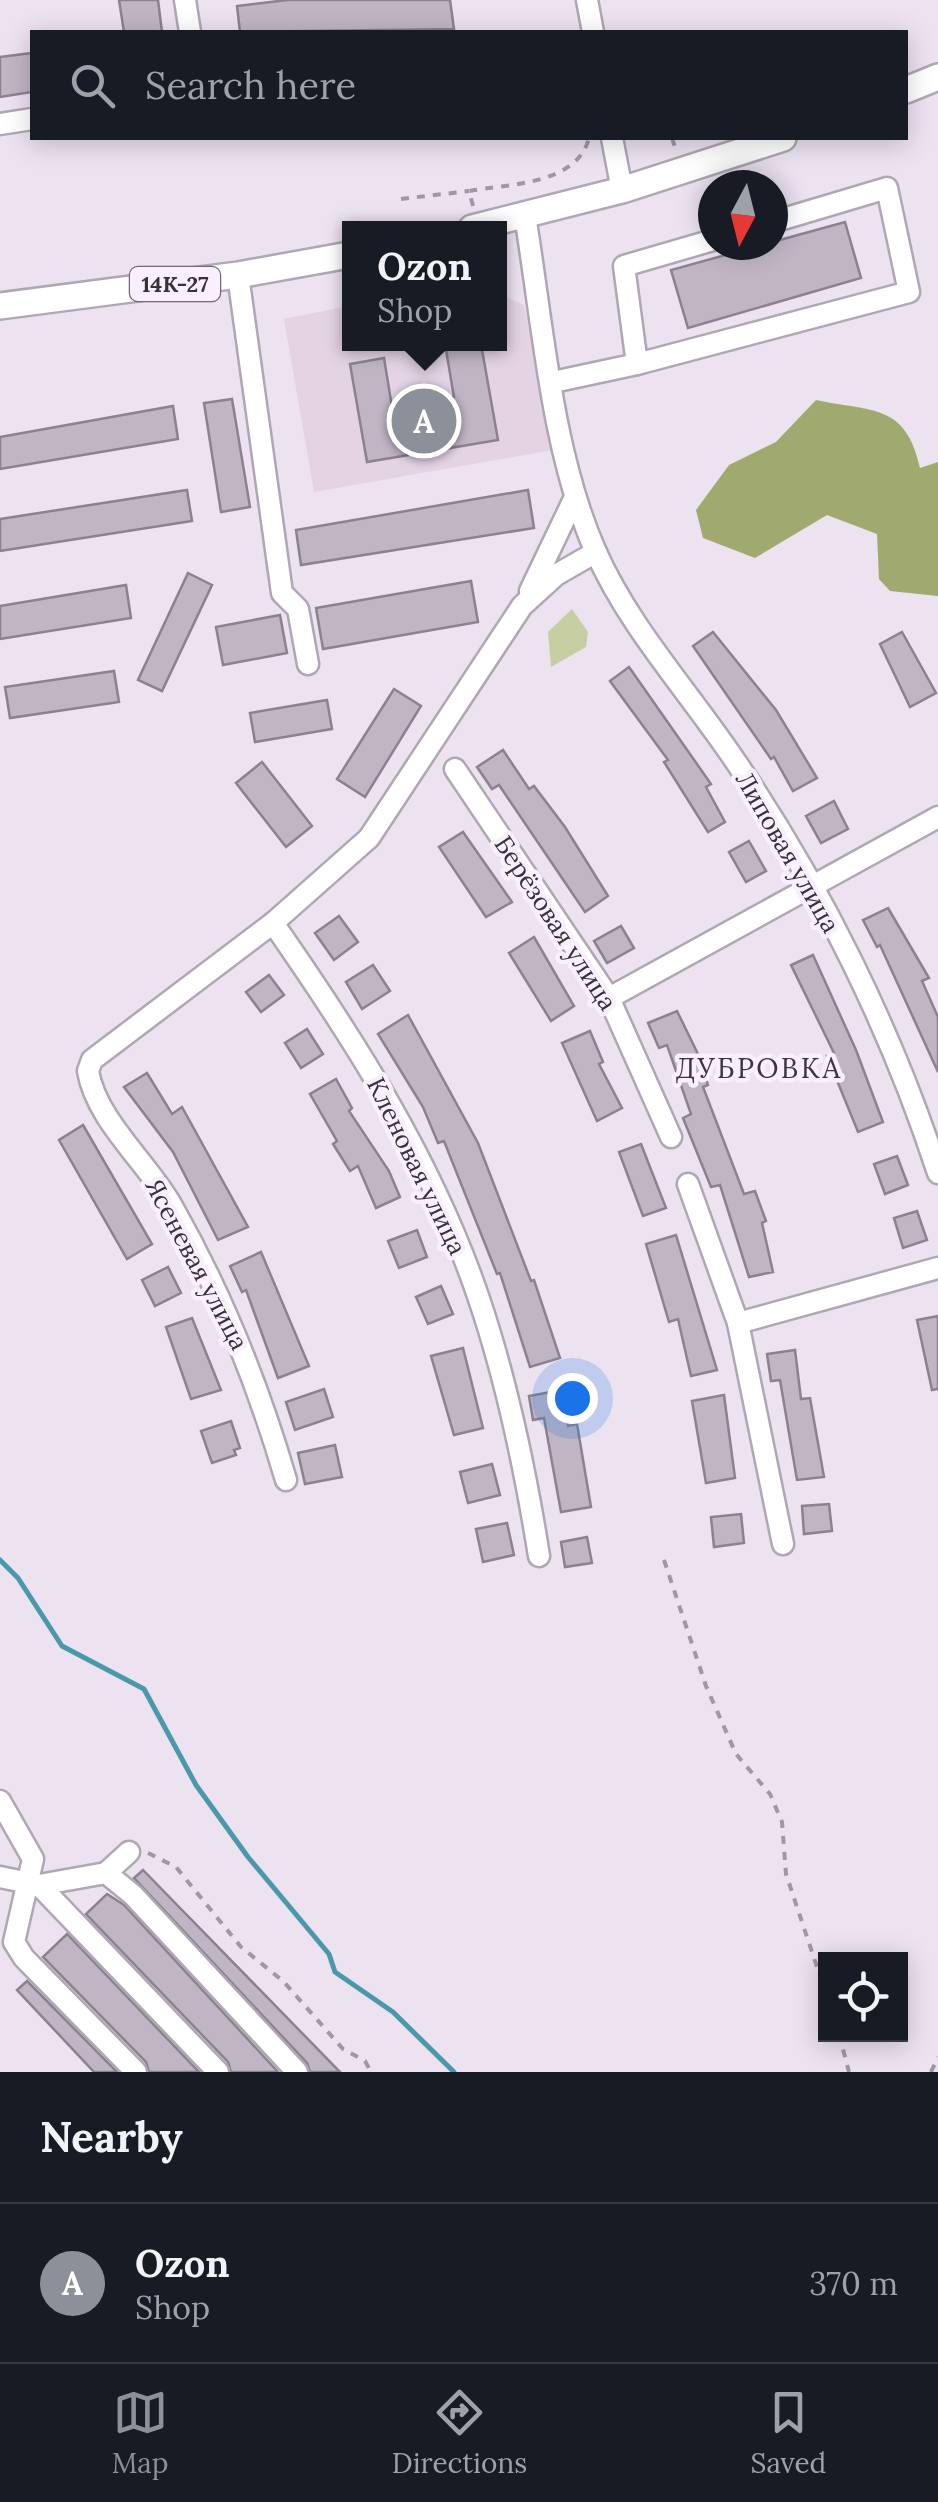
<!DOCTYPE html>
<meta charset="utf-8">
<style>
body{margin:0;font-family:Lora,serif;background:#242831;color:#f1f3f6}
.controls{position:absolute;right:30px;bottom:30px;display:grid;overflow:hidden;border-radius:0px;box-shadow:0 5px 25px #0003}
.controls button{width:90px;height:90px;display:grid;place-items:center;padding:0;border:0;border-bottom:2px solid #363941;background:#171b24;color:#f1f3f6;font:50px sans-serif}
.compass{position:absolute;left:698px;top:170px;width:90px;height:90px;border-radius:50%;background:#171b24;box-shadow:0 5px 25px #0003;rotate:187deg}
.you{position:absolute;left:572px;top:1398px;width:35px;height:35px;margin:-25px;border:8px solid #fff;border-radius:50%;background:#1a73e8;box-shadow:0 0 0 15px #1a73e833}
.badge{display:grid;place-items:center;width:65px;height:65px;border-radius:50%;background:#8c9099;color:#fff;font-size:32px;font-weight:700}
.pin{position:absolute;translate:-50% -50%;border:5px solid #fff;box-shadow:0 2px 10px #0006}
.popup{position:absolute;left:342px;top:221px;width:165px;height:130px;box-sizing:border-box;display:grid;place-content:center;border-radius:0px;background:#171b24;filter:drop-shadow(0 2px 8px #0005);font-size:32px;white-space:nowrap;color:#9ea1a6}
.popup b{font-size:38px;color:#f1f3f6}
.popup::after{content:'';position:absolute;left:50%;top:100%;margin-left:-20px;border:20px solid transparent;border-top-color:#171b24}
.list{margin:0;padding:0;list-style:none}
h2{display:flex;justify-content:space-between;align-items:center;height:130px;margin:0;padding:0 40px;font-size:42px}
h2 small{font-size:32px;font-weight:400;color:#9ea1a6}
.list li{display:grid;grid-template-columns:65px 1fr auto;gap:30px;align-items:center;box-sizing:border-box;height:160px;padding:0 40px;border-top:2px solid #363941}
.list b{display:block;font-size:38px;white-space:nowrap}
.list p{margin:0;font-size:32px;white-space:nowrap;color:#9ea1a6}
.list em{font-size:32px;font-style:normal;color:#9ea1a6}
.icon{flex:none;width:55px;height:55px;fill:none;stroke:currentColor;stroke-width:2;stroke-linecap:round;stroke-linejoin:round}
.map{position:relative;flex:none;width:938px;height:2072px;overflow:hidden}
.search{position:absolute;background:#171b24;box-shadow:0 5px 25px #0003;left:30px;right:30px;top:30px;height:110px;display:flex;align-items:center;gap:25px;box-sizing:border-box;padding:0 35px;border-radius:0px;color:#9ea1a6;font-size:38px}
.sheet{height:290px;background:#171b24}
nav{display:flex;justify-content:space-around;align-items:center;box-sizing:border-box;height:140px;border-top:2px solid #363941;background:#171b24;font-size:28px;color:#9ea1a6}
nav a{display:grid;justify-items:center;gap:5px}
nav .on{color:#8c9099}
.map>svg:first-child{display:block}
.commercial{fill:#e3d3e3}
.green{fill:#c7cfa2}
.forest{fill:#a1aa6e}
.lines{fill:none;stroke-linecap:round;stroke-linejoin:round}
.stream{stroke:#4a98ab;stroke-width:5}
.building{fill:#bfb5c3;stroke:#8b828f;stroke-width:2.5}
.minor-casing{stroke:#b0a6b4;stroke-width:25}
.major-casing{stroke:#b0a6b4;stroke-width:30}
.path{stroke:#9f97a1;stroke-width:4;stroke-dasharray:8 8;stroke-linecap:butt}
.minor{stroke:#fff;stroke-width:20}
.major{stroke:#fff;stroke-width:25}
.labels{text-anchor:middle;stroke-width:9;stroke-linejoin:round;paint-order:stroke}
.shield{fill:#f9effe;stroke:#706b73;stroke-width:2.5}
.shield-label{font-size:22px;font-weight:bold;fill:#363237}
.street-label{font-size:25px;fill:#363237;stroke:#f9effe}
.neighbourhood-label{font-size:28px;letter-spacing:2.5px;fill:#3d3540;stroke:#f9effe}
</style>
<div class="map">
<svg width="938" height="2072" viewBox="0 0 938 2072">
<rect width="100%" height="100%" fill="#ece2f0"/>
<!-- commercial -->
<polygon class="commercial" points="499,294 524,305 553,450 314,492 284,319 349,306 349,344 499,344"/>
<!-- green -->
<polygon class="green" points="572,609 588,632 586,647 551,667 548,632"/>
<!-- forest -->
<path class="forest" d="M816,400C872,412 906,403 920,468L938,462V596L890,591L879,579L877,534L827,515L755,558L703,538L696,510L729,465L776,442Z"/>
<g class="lines">
<!-- stream -->
<polyline class="stream" points="0,1560 18,1578 62,1646 144,1689 196,1785 248,1857 329,1954 335,1972 393,2012 454,2072"/>
</g>
<!-- building -->
<g class="building">
<polygon points="119,0 158,0 162,32 124,32"/>
<polygon points="287,0 450,0 454,29 240,32 237,6"/>
<polygon points="32,53 32,92 0,97 0,57"/>
<polygon points="845,222 861,278 688,328 671,270"/>
<polygon points="445,344 481,344 498,440 367,462 350,364 384,358 392,407 454,397"/>
<polygon points="232,399 250,507 221,512 204,403"/>
<polygon points="173,406 178,439 0,469 0,437"/>
<polygon points="187,490 192,521 0,551 0,519"/>
<polygon points="528,490 534,528 301,565 296,530"/>
<polygon points="188,573 212,585 162,691 138,680"/>
<polygon points="471,581 478,622 323,649 316,608"/>
<polygon points="126,585 131,618 0,639 0,606"/>
<polygon points="280,615 287,653 223,665 216,627"/>
<polygon points="713,632 776,710 817,778 793,791 774,757 771,759 693,646"/>
<polygon points="902,632 936,693 910,707 880,644"/>
<polygon points="629,667 711,784 706,787 725,822 708,832 664,762 668,760 610,681"/>
<polygon points="114,671 119,702 10,718 5,687"/>
<polygon points="394,689 421,706 365,797 337,779"/>
<polygon points="327,700 332,729 255,742 250,713"/>
<polygon points="503,750 529,789 534,786 565,827 608,896 585,912 499,785 492,789 477,767"/>
<polygon points="262,762 312,826 286,847 236,783"/>
<polygon points="834,801 848,829 821,843 806,816"/>
<polygon points="463,832 512,902 486,917 439,847"/>
<polygon points="749,841 766,871 746,882 729,852"/>
<polygon points="888,908 929,978 922,981 938,1017 938,1072 880,945 877,947 863,920"/>
<polygon points="339,916 358,942 334,960 315,933"/>
<polygon points="621,926 634,948 607,963 594,941"/>
<polygon points="534,937 574,1006 551,1021 509,953"/>
<polygon points="813,955 856,1050 883,1122 858,1132 827,1056 834,1053 791,965"/>
<polygon points="373,965 390,991 362,1009 346,982"/>
<polygon points="269,975 284,995 261,1012 246,992"/>
<polygon points="677,1011 697,1052 708,1085 703,1087 744,1194 755,1191 766,1221 762,1223 773,1272 749,1277 720,1185 711,1187 683,1118 691,1114 667,1045 659,1048 648,1023"/>
<polygon points="408,1015 478,1143 531,1281 534,1280 560,1358 530,1367 500,1273 497,1274 444,1141 438,1143 423,1107 378,1034"/>
<polygon points="307,1029 323,1054 301,1068 285,1043"/>
<polygon points="590,1031 603,1062 599,1064 622,1108 597,1121 562,1043"/>
<polygon points="147,1073 172,1114 182,1107 248,1227 218,1240 173,1152 124,1087"/>
<polygon points="336,1079 352,1108 349,1111 389,1171 400,1197 376,1208 358,1166 350,1171 333,1144 337,1141 310,1094"/>
<polygon points="83,1125 152,1244 127,1259 59,1140"/>
<polygon points="641,1144 666,1208 643,1216 619,1152"/>
<polygon points="897,1156 908,1185 885,1194 874,1164"/>
<polygon points="917,1211 927,1240 903,1248 894,1218"/>
<polygon points="417,1230 427,1257 399,1268 388,1241"/>
<polygon points="676,1235 717,1370 691,1376 678,1319 669,1322 646,1244"/>
<polygon points="261,1252 309,1366 278,1378 246,1290 242,1292 230,1266"/>
<polygon points="168,1267 181,1293 155,1306 142,1280"/>
<polygon points="441,1286 453,1314 428,1324 416,1297"/>
<polygon points="938,1316 938,1389 932,1390 917,1320"/>
<polygon points="192,1318 221,1390 191,1399 166,1327"/>
<polygon points="463,1348 483,1428 454,1435 431,1356"/>
<polygon points="795,1350 801,1399 810,1398 824,1477 797,1480 780,1380 771,1381 767,1354"/>
<polygon points="324,1389 333,1417 295,1430 286,1402"/>
<polygon points="562,1390 568,1426 577,1424 591,1507 561,1512 544,1418 533,1420 529,1396"/>
<polygon points="724,1395 735,1478 706,1483 692,1401"/>
<polygon points="231,1421 240,1448 234,1450 236,1455 212,1463 201,1431"/>
<polygon points="335,1445 342,1477 305,1484 298,1453"/>
<polygon points="492,1464 500,1495 468,1503 460,1472"/>
<polygon points="829,1504 832,1531 804,1534 802,1506"/>
<polygon points="741,1514 744,1543 714,1547 711,1517"/>
<polygon points="507,1523 514,1555 483,1562 476,1529"/>
<polygon points="587,1537 592,1563 565,1567 561,1542"/>
<polygon points="143,1870 340,2072 310,2072 307,2063 134,1878"/>
<polygon points="107,1894 124,1905 278,2072 231,2072 228,2062 86,1914"/>
<polygon points="67,1934 199,2072 149,2072 146,2062 43,1957"/>
<polygon points="27,1981 117,2072 94,2072 17,1990"/>
</g>
<g class="lines">
<defs>
<g id="minor">
<polyline points="185,0 190,32"/>
<polyline points="587,0 593,32"/>
<polyline points="0,124 32,119"/>
<polyline points="612,138 622,190"/>
<path d="M525,216C543,324 551,449 595,550C629,628 691,694 738,765C822,889 892,1031 938,1173"/>
<polyline points="713,240 624,266 637,364 909,292 887,188 773,222"/>
<polyline points="238,275 282,593 298,609 308,664"/>
<polyline points="553,382 637,364"/>
<polyline points="530,591 575,497"/>
<polyline points="455,769 609,998 671,1137"/>
<path d="M273,923L92,1060L88,1071C96,1120 148,1163 172,1206C222,1294 258,1384 286,1480"/>
<polyline points="609,998 938,817"/>
<polyline points="688,1184 738,1323 783,1544"/>
<polyline points="738,1323 938,1268"/>
<path d="M539,1556C525,1468 507,1381 478,1296C432,1161 354,1039 273,923L369,838L522,606L556,575L596,552"/>
<polyline points="0,1801 33,1859 14,1942 24,1958 136,2072"/>
<polyline points="106,1873 129,1852"/>
<polyline points="0,1877 39,1885 218,2072"/>
<polyline points="39,1885 106,1873 133,1895 297,2072"/>
</g>
<g id="major">
<polyline points="906,90 938,77"/>
<polyline points="472,228 622,190 783,138"/>
<polyline points="0,306 238,275 349,255"/>
</g>
</defs>
<!-- minor casing -->
<use href="#minor" class="minor-casing"/>
<!-- major casing -->
<use href="#major" class="major-casing"/>
<!-- path -->
<g class="path">
<polyline points="672,138 676,150"/>
<polyline points="401,199 469,191"/>
<path d="M473,206L469,191C508,184 577,185 589,138"/>
<polyline points="664,1560 706,1686 736,1754 770,1794 782,1822 786,1874 826,1994"/>
<polyline points="148,1853 176,1867 241,1947 283,1981 343,2049 365,2061 371,2072"/>
<polyline points="839,2034 849,2072"/>
<polyline points="931,2072 938,2057"/>
</g>
<!-- minor -->
<use href="#minor" class="minor"/>
<!-- major -->
<use href="#major" class="major"/>
</g>
<g class="labels">
<!-- shield labels -->
<rect class="shield" x="130" y="267" width="90" height="34" rx="8"/>
<g class="shield-label">
<text x="175" y="292">14К-27</text>
</g>
<!-- street labels -->
<g class="street-label">
<text transform="translate(788 852) rotate(60)" y="9">Липовая улица</text>
<text transform="translate(556 923) rotate(57)" y="9">Берёзовая улица</text>
<text transform="translate(417 1166) rotate(64)" y="9">Кленовая улица</text>
<text transform="translate(197 1264) rotate(62)" y="9">Ясеневая улица</text>
</g>
<!-- neighbourhood labels -->
<g class="neighbourhood-label">
<text x="759" y="1078">ДУБРОВКА</text>
</g>
</g>
</svg>
<div class="controls">
<button><svg class="icon" aria-label="locate" viewBox="0 0 24 24"><circle cx="12" cy="12" r="6"/><path d="M12 2v4M12 18v4M2 12h4M18 12h4"/></svg></button>
</div>
<svg class="compass" viewBox="-18 -18 36 36"><path d="M0-13l5 13h-10z" fill="#e53935"/><path d="M0 13l5-13h-10z" fill="#9ea1a6"/></svg>
<div class="you"></div>
<div class="pin badge" style="left:424px;top:421px">A</div>
<div class="popup"><b>Ozon</b>Shop</div>
<div class="search"><svg class="icon" aria-label="search" viewBox="0 0 24 24"><circle cx="10" cy="10" r="6"/><path d="M15 15l6 6"/></svg>Search here</div>
</div>
<section class="sheet">
<h2>Nearby<small></small></h2>
<ul class="list">
<li><span class="badge">A</span><div><b>Ozon</b><p>Shop</p></div><em>370 m</em></li>
</ul>
</section>
<nav>
<a class="on"><svg class="icon" aria-label="map" viewBox="0 0 24 24"><path d="M3 6l6-2 6 2 6-2v14l-6 2-6-2-6 2zM9 4v14M15 6v14"/></svg>Map</a>
<a><svg class="icon" aria-label="directions" viewBox="0 0 24 24"><path d="M12 3l9 9-9 9-9-9zM9 14v-3h6M13 9l2 2-2 2"/></svg>Directions</a>
<a><svg class="icon" aria-label="saved" viewBox="0 0 24 24"><path d="M7 4h10v16l-5-4-5 4z"/></svg>Saved</a>
</nav>
